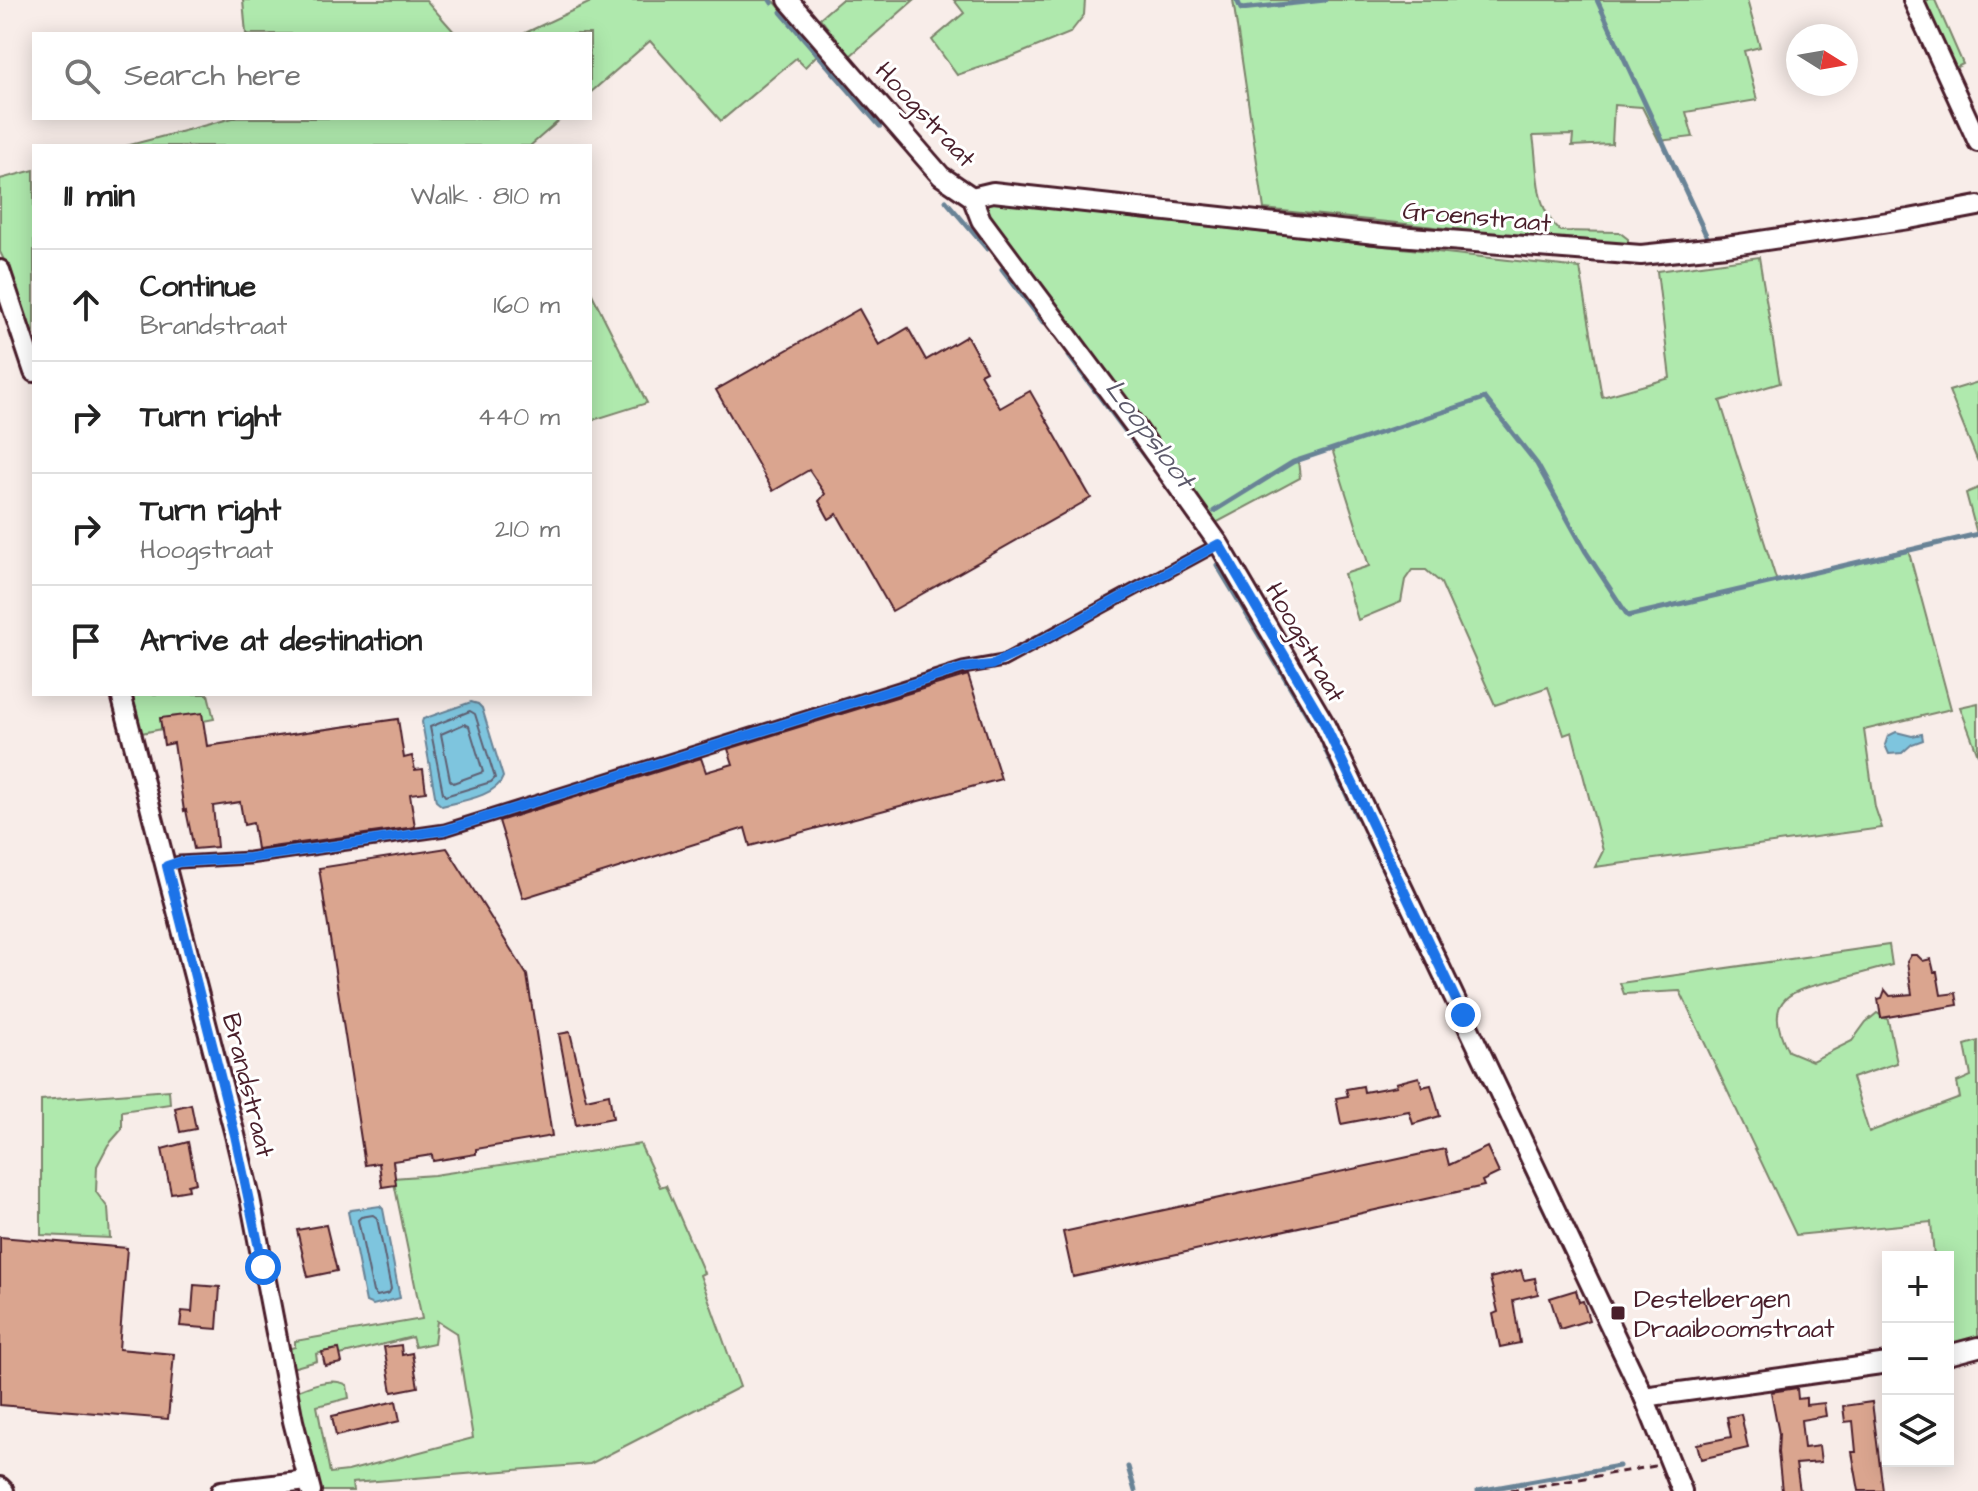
<!DOCTYPE html>
<meta charset="utf-8">
<style>
body{margin:0;font-family:"Architects Daughter",sans-serif;background:#f2f2f2;color:#222}
.controls{position:absolute;right:24px;bottom:24px;display:grid;overflow:hidden;border-radius:0px;box-shadow:0 4px 20px #0003}
.controls button{width:72px;height:72px;display:grid;place-items:center;padding:0;border:0;border-bottom:2px solid #e0e0e0;background:#fff;color:#222;font:40px sans-serif}
.compass{position:absolute;left:1786px;top:24px;width:72px;height:72px;border-radius:50%;background:#fff;box-shadow:0 4px 20px #0003;rotate:101deg}
.stop{position:absolute;width:24px;height:24px;margin:-18px;border:6px solid #1a73e8;border-radius:50%;background:#fff}
.stop.end{background:#1a73e8;border-color:#fff;box-shadow:0 2px 8px #0008}
.list{margin:0;padding:0;list-style:none}
h2{display:flex;justify-content:space-between;align-items:center;height:104px;margin:0;padding:0 32px;font-size:34px}
h2 small{font-size:26px;font-weight:400;color:#767676}
.list li{display:grid;grid-template-columns:52px 1fr auto;gap:24px;align-items:center;box-sizing:border-box;height:112px;padding:0 32px;border-top:2px solid #e0e0e0}
.list b{display:block;font-size:30px;white-space:nowrap}
.list p{margin:0;font-size:26px;white-space:nowrap;color:#767676}
.list em{font-size:26px;font-style:normal;color:#767676}
.icon{flex:none;width:44px;height:44px;fill:none;stroke:currentColor;stroke-width:2;stroke-linecap:round;stroke-linejoin:round}
.map{position:relative;flex:none;width:1978px;height:1491px;overflow:hidden}
.search{position:absolute;background:#fff;box-shadow:0 4px 20px #0003;left:32px;top:32px;width:560px;height:88px;display:flex;align-items:center;gap:20px;box-sizing:border-box;padding:0 28px;border-radius:0px;color:#767676;font-size:30px}
.panel{position:absolute;background:#fff;box-shadow:0 4px 20px #0003;left:32px;top:144px;width:560px;height:552px;border-radius:0px}
.map>svg:first-child{display:block}
.green{fill:#afe9ad;stroke:#7c846c;stroke-width:2}
.water{fill:#7ec5de;stroke:#698396;stroke-width:2}
.lines{fill:none;stroke-linecap:round;stroke-linejoin:round}
.shore{stroke:#5f6173;stroke-width:2}
.stream{stroke:#698396;stroke-width:5}
.building{fill:#daa58f;stroke:#4a1f2b;stroke-width:2}
.lane-casing{stroke:#4a1f2b;stroke-width:15}
.street-casing{stroke:#4a1f2b;stroke-width:24}
.path{stroke:#4a1f2b;stroke-width:3;stroke-dasharray:8 6;stroke-linecap:butt}
.lane{stroke:#fff;stroke-width:9}
.street{stroke:#fff;stroke-width:18}
.route{stroke:#1a73e8;stroke-width:10}
.poi-dot{fill:#4a1f2b;stroke:#fff;stroke-width:3}
.labels{text-anchor:middle;stroke-width:6;stroke-linejoin:round;paint-order:stroke}
.street-label{font-size:26px;fill:#4a1f2b;stroke:#fff}
.poi-label{font-size:26px;fill:#4a1f2b;stroke:#fff;text-anchor:start}
.water-label{font-size:28px;font-style:italic;fill:#5c596a;stroke:#fff}
</style>
<div class="map">
<svg width="1978" height="1491" viewBox="0 0 1978 1491">
<rect width="100%" height="100%" fill="#f8ede9"/>
<filter id="ink" filterUnits="userSpaceOnUse"><feTurbulence type="fractalNoise" baseFrequency=".0125" numOctaves="2"/><feDisplacementMap in="SourceGraphic" scale="16" xChannelSelector="R" yChannelSelector="G"/><feConvolveMatrix kernelMatrix="1 2 1 2 8 2 1 2 1" color-interpolation-filters="sRGB"/></filter>
<g filter="url(#ink)">
<!-- green -->
<g class="green">
<polygon points="243,0 426,0 456,34 246,34"/>
<polygon points="595,0 773,0 820,52 805,67 796,58 721,121 650,41 590,93 590,34 523,34"/>
<polygon points="841,0 914,0 850,56 820,18"/>
<polygon points="954,0 1085,0 1084,15 1070,33 1014,56 957,75 932,40 964,13"/>
<path d="M1233,0H1747L1760,47L1744,51L1757,100L1686,112L1693,137L1659,141L1642,107L1614,105L1612,144L1572,146L1573,135L1533,136C1539,172 1533,205 1560,231L1619,232L1628,239V248L1529,240L1520,236L1264,209Z"/>
<polygon points="1921,0 1935,0 1963,64 1953,69"/>
<polygon points="233,118 562,118 530,146 126,146"/>
<polygon points="34,170 34,354 7,266 0,252 0,179"/>
<polygon points="991,202 1580,268 1602,397 1670,378 1657,271 1759,257 1780,383 1720,401 1777,582 1908,549 1951,709 1864,730 1875,807 1882,828 1595,867 1603,851 1572,732 1564,735 1548,687 1495,705 1441,583 1426,570 1412,570 1405,580 1401,602 1358,620 1344,574 1369,566 1332,449 1298,460 1300,478 1214,524 982,209 985,204"/>
<polygon points="590,290 647,403 590,421"/>
<polygon points="1978,382 1978,462 1949,391"/>
<polygon points="1978,488 1978,534 1977,534 1966,493"/>
<polygon points="126,694 208,694 214,719 136,734"/>
<polygon points="1978,703 1978,755 1960,707"/>
<path d="M1889,945L1892,965C1874,970 1855,975 1837,980C1791,990 1761,997 1788,1051L1812,1061L1852,1041L1866,1022L1877,1013L1888,1020L1897,1063L1852,1078L1869,1132L1960,1098L1957,1082L1971,1076L1965,1045L1978,1041V1338L1948,1344V1257H1934L1931,1222L1796,1235L1680,991L1624,994L1620,983Z"/>
<polygon points="169,1090 170,1104 122,1111 122,1129 108,1145 97,1166 96,1192 108,1208 110,1238 41,1235 41,1100"/>
<path d="M640,1144L660,1187L666,1185L704,1273L700,1275L740,1387L590,1464L352,1483L353,1491H300L278,1399C297,1392 327,1374 347,1385L349,1398L317,1406L330,1473L348,1471L473,1438L456,1333L437,1321L434,1343L415,1347L412,1337L340,1355L337,1349L316,1354L317,1361L292,1368L287,1349L295,1347V1341L422,1319L393,1178L434,1175Z"/>
</g>
<!-- water -->
<g class="water">
<path d="M471,702L478,704L482,708L503,777C497,796 461,801 442,806L436,801L422,722L423,719Z"/>
<polygon points="1896,732 1912,736 1922,734 1923,740 1912,744 1902,753 1889,754 1885,745 1888,736"/>
<polygon points="380,1206 383,1209 400,1298 373,1305 366,1302 348,1212 351,1210"/>
</g>
<g class="lines">
<!-- shore -->
<g class="shore">
<polygon points="470,711 475,714 495,778 491,782 445,796 443,793 430,727"/>
<polygon points="464,724 469,726 483,772 453,783 450,780 441,734"/>
<polygon points="373,1215 377,1218 391,1289 389,1293 377,1296 373,1292 358,1220 361,1217"/>
</g>
<!-- stream -->
<g class="stream">
<polyline points="770,0 772,3"/>
<polyline points="1237,0 1241,9 1325,0"/>
<polyline points="1597,0 1707,237"/>
<polyline points="781,12 880,126"/>
<polyline points="946,201 987,249"/>
<polyline points="1002,269 1043,322"/>
<polyline points="1069,356 1151,465"/>
<polyline points="1214,511 1293,462 1485,398 1537,464 1586,552 1628,616 1978,534"/>
<polyline points="1185,512 1198,530"/>
<polyline points="1217,565 1312,723"/>
<polyline points="1324,747 1357,817"/>
<polyline points="1366,835 1415,935"/>
<polyline points="1520,1157 1531,1182"/>
<polyline points="1539,1199 1555,1231"/>
<polyline points="1128,1467 1135,1491"/>
<polyline points="1478,1491 1619,1466"/>
</g>
</g>
<!-- building -->
<g class="building">
<polygon points="859,309 879,345 908,328 926,360 967,336 986,371 980,374 1000,408 1030,391 1091,498 892,611 837,514 829,519 819,501 825,494 809,470 773,491 716,390"/>
<polygon points="968,675 1001,779 750,846 745,828 523,898 499,821 701,758 706,772 733,764 728,749"/>
<polygon points="202,713 207,746 398,719 404,758 412,756 415,770 423,769 426,792 410,794 415,827 257,849 253,823 244,825 240,802 213,806 217,847 194,849 186,810 184,811 174,743 164,745 160,718"/>
<polygon points="447,848 527,975 552,1136 476,1149 476,1154 433,1161 432,1155 393,1161 396,1185 382,1187 379,1163 365,1165 319,868"/>
<polygon points="1911,955 1917,955 1923,961 1931,959 1934,972 1937,972 1941,995 1956,993 1958,1005 1881,1018 1878,999 1882,998 1885,990 1890,996 1912,994 1907,962"/>
<polygon points="570,1032 586,1099 609,1094 613,1118 576,1125 559,1034"/>
<polygon points="1419,1077 1422,1087 1431,1085 1440,1116 1413,1124 1409,1111 1341,1124 1336,1098 1348,1096 1346,1089 1363,1086 1364,1092 1397,1086 1396,1083"/>
<polygon points="191,1104 196,1129 180,1132 175,1108"/>
<polygon points="188,1142 196,1183 188,1185 189,1190 171,1193 162,1149"/>
<polygon points="1487,1147 1499,1173 1482,1181 1484,1186 1073,1277 1063,1232 1445,1149 1449,1165"/>
<polygon points="326,1225 337,1271 308,1277 297,1230"/>
<polygon points="0,1237 127,1248 119,1349 174,1354 168,1419 0,1405"/>
<polygon points="1521,1270 1524,1280 1535,1278 1538,1294 1513,1300 1520,1343 1500,1347 1493,1314 1498,1312 1490,1278"/>
<polygon points="194,1285 220,1287 217,1329 180,1326 182,1311 192,1312"/>
<polygon points="1576,1290 1579,1302 1583,1301 1589,1320 1560,1329 1550,1298"/>
<polygon points="401,1345 402,1355 412,1353 418,1387 392,1392 384,1347"/>
<polygon points="339,1349 342,1363 325,1366 322,1352"/>
<polygon points="1797,1388 1798,1399 1806,1398 1806,1405 1824,1403 1826,1416 1801,1420 1804,1448 1819,1446 1821,1462 1796,1464 1800,1491 1782,1491 1778,1452 1779,1434 1771,1392"/>
<polygon points="396,1401 400,1421 336,1436 332,1416"/>
<polygon points="1872,1402 1883,1491 1859,1491 1852,1452 1856,1452 1853,1421 1845,1422 1843,1406"/>
<polygon points="1741,1414 1748,1448 1701,1459 1697,1444 1731,1437 1727,1417"/>
</g>
<g class="lines">
<defs>
<polyline id="lane" points="167,866 179,862 249,858 445,830 963,668 1003,661 1219,544"/>
<g id="street">
<polyline points="788,0 941,176 972,197 981,220 1132,422 1219,544 1324,723 1644,1397 1682,1491"/>
<polyline points="1913,0 1978,142"/>
<polyline points="972,197 993,192 1385,235 1641,255 1726,246 1909,219 1978,206"/>
<polyline points="0,270 34,372"/>
<polyline points="121,694 235,1135 250,1198 293,1421 311,1491"/>
<polyline points="1948,1355 1978,1347"/>
<polyline points="1644,1397 1888,1363"/>
<polyline points="0,1487 4,1491"/>
<polyline points="221,1491 307,1481"/>
</g>
</defs>
<!-- lane casing -->
<use href="#lane" class="lane-casing"/>
<!-- street casing -->
<use href="#street" class="street-casing"/>
<!-- path -->
<polyline class="path" points="1510,1491 1655,1466"/>
<!-- lane -->
<use href="#lane" class="lane"/>
<!-- street -->
<use href="#street" class="street"/>
</g>
</g>
<g class="lines" filter="url(#ink)">
<!-- route -->
<polyline class="route" points="263,1267 235,1135 167,866 179,862 249,858 445,830 963,668 991,665 1024,650 1219,544 1324,723 1463,1015"/>
</g>
<!-- markers -->
<rect class="poi-dot" x="1610" y="1305" width="16" height="16" rx="4"/>
<g class="labels">
<!-- street labels -->
<g class="street-label">
<text transform="translate(926 114) rotate(47)" y="9">Hoogstraat</text>
<text transform="translate(1477 216) rotate(5)" y="9">Groenstraat</text>
<text transform="translate(1306 642) rotate(60)" y="9">Hoogstraat</text>
<text transform="translate(249 1085) rotate(76)" y="9">Brandstraat</text>
</g>
<!-- poi labels -->
<g class="poi-label">
<text x="1634" y="1307">Destelbergen<tspan x="1634" dy="30">Draaiboomstraat</tspan></text>
</g>
<!-- water labels -->
<g class="water-label">
<text transform="translate(1151 433) rotate(53)" y="10">Loopsloot</text>
</g>
</g>
</svg>
<div class="controls">
<button>+</button>
<button>−</button>
<button><svg class="icon" aria-label="layers" viewBox="0 0 24 24"><path d="M12 4l9 5-9 5-9-5zM3 14l9 5 9-5"/></svg></button>
</div>
<svg class="compass" viewBox="-18 -18 36 36"><path d="M0-13l5 13h-10z" fill="#e53935"/><path d="M0 13l5-13h-10z" fill="#767676"/></svg>
<div class="stop" style="left:263px;top:1267px"></div>
<div class="stop end" style="left:1463px;top:1015px"></div>
<div class="search"><svg class="icon" aria-label="search" viewBox="0 0 24 24"><circle cx="10" cy="10" r="6"/><path d="M15 15l6 6"/></svg>Search here</div>
<section class="panel">
<h2>11 min<small>Walk · 810 m</small></h2>
<ul class="list">
<li><svg class="icon" aria-label="ahead" viewBox="0 0 24 24"><path d="M12 20V5M6 11l6-6 6 6"/></svg><div><b>Continue</b><p>Brandstraat</p></div><em>160 m</em></li>
<li><svg class="icon" aria-label="right" viewBox="0 0 24 24"><path d="M7 20v-9h11M14 6l5 5-5 5"/></svg><div><b>Turn right</b></div><em>440 m</em></li>
<li><svg class="icon" aria-label="right" viewBox="0 0 24 24"><path d="M7 20v-9h11M14 6l5 5-5 5"/></svg><div><b>Turn right</b><p>Hoogstraat</p></div><em>210 m</em></li>
<li><svg class="icon" aria-label="arrive" viewBox="0 0 24 24"><path d="M6 21V4h12l-3 4 3 4H6"/></svg><div><b>Arrive at destination</b></div></li>
</ul>
</section>
</div>
